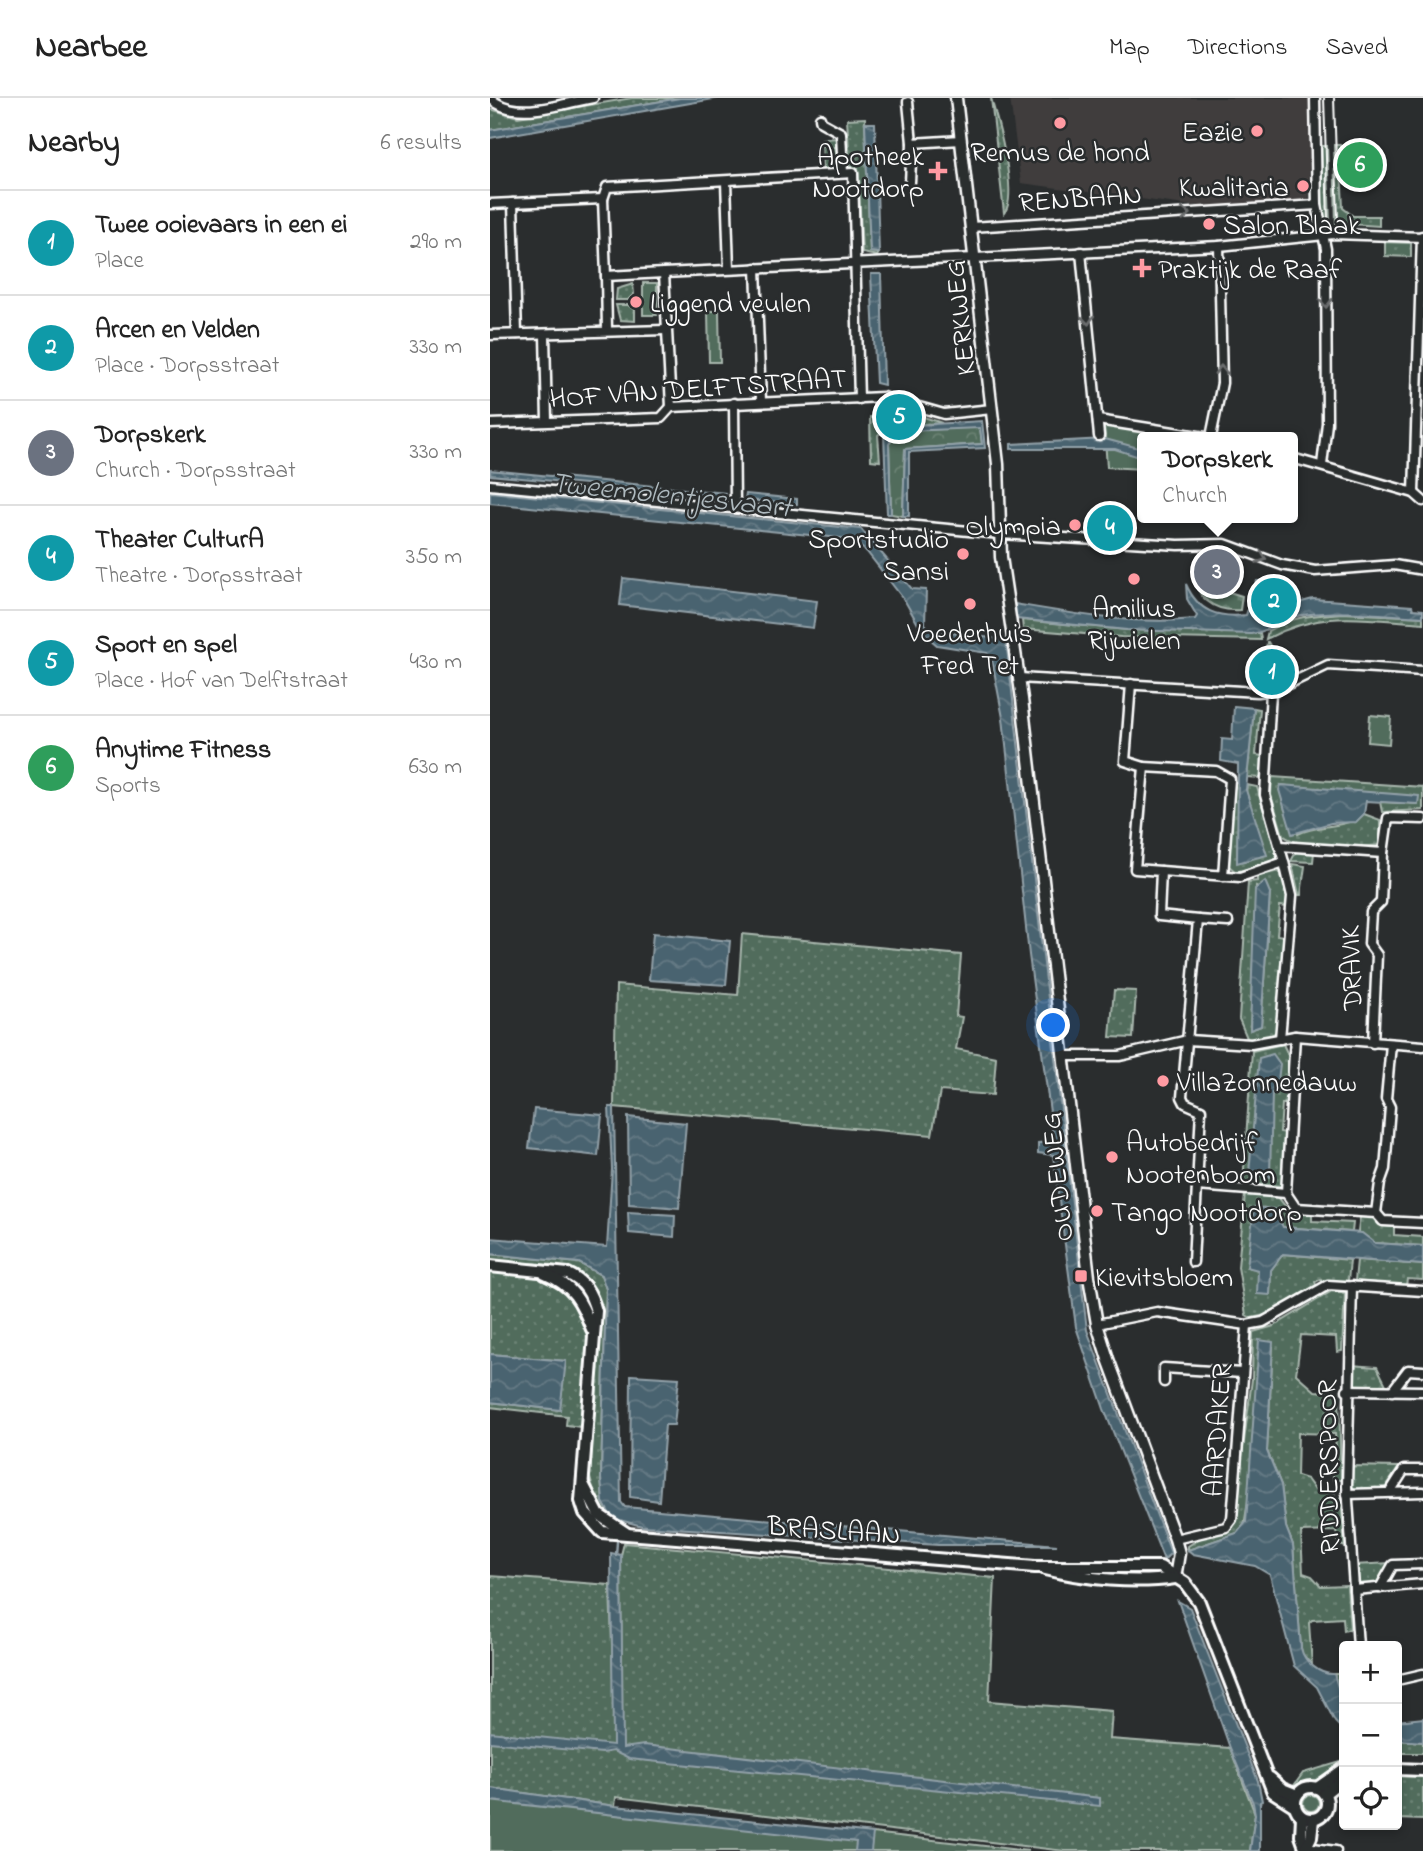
<!DOCTYPE html>
<meta charset="utf-8">
<style>
body{margin:0;font-family:"Indie Flower",sans-serif;background:#f2f2f2;color:#222}
.controls{position:absolute;right:21px;bottom:21px;display:grid;overflow:hidden;border-radius:7px;box-shadow:0 4px 10px #0003}
.controls button{width:63px;height:63px;display:grid;place-items:center;padding:0;border:0;border-bottom:2px solid #e0e0e0;background:#fff;color:#222;font:35px sans-serif}
.you{position:absolute;left:564px;top:928px;width:24px;height:24px;margin:-18px;border:5px solid #fff;border-radius:50%;background:#1a73e8;box-shadow:0 0 0 10px #1a73e833}
.badge{display:grid;place-items:center;width:46px;height:46px;border-radius:50%;background:#0b8043;color:#fff;font-size:23px;font-weight:700}
.pin{position:absolute;translate:-50% -50%;border:4px solid #fff;box-shadow:0 2px 7px #0006}
.popup{position:absolute;left:647px;top:334px;width:161px;height:91px;box-sizing:border-box;display:grid;place-content:center;border-radius:7px;background:#fff;filter:drop-shadow(0 2px 5px #0005);font-size:23px;white-space:nowrap;color:#767676}
.popup b{font-size:26px;color:#222}
.popup::after{content:'';position:absolute;left:50%;top:100%;margin-left:-14px;border:14px solid transparent;border-top-color:#fff}
.list{margin:0;padding:0;list-style:none}
h2{display:flex;justify-content:space-between;align-items:center;height:91px;margin:0;padding:0 28px;font-size:30px}
h2 small{font-size:23px;font-weight:400;color:#767676}
.list li{display:grid;grid-template-columns:46px 1fr auto;gap:21px;align-items:center;box-sizing:border-box;height:105px;padding:0 28px;border-top:2px solid #e0e0e0}
.list b{display:block;font-size:26px;white-space:nowrap}
.list p{margin:0;font-size:23px;white-space:nowrap;color:#767676}
.list em{font-size:23px;font-style:normal;color:#767676}
.icon{flex:none;width:38px;height:38px;fill:none;stroke:currentColor;stroke-width:2;stroke-linecap:round;stroke-linejoin:round}
.map{position:relative;flex:none;width:933px;height:1753px;overflow:hidden}
header{display:flex;align-items:center;gap:42px;box-sizing:border-box;height:98px;padding:0 35px;background:#fff;border-bottom:2px solid #e0e0e0}
header strong{font-size:33px}
nav{display:flex;gap:38px;margin-inline-start:auto;font-size:24px}
main{display:flex}
aside{flex:1;background:#fff}
.map>svg:first-child{display:block}
.built{fill:#403e3e}
.grass{fill:url(#grass-dots);stroke:#a8b6ad;stroke-width:2;fill-rule:evenodd}
.forest{fill:url(#forest-crowns);stroke:#a8b6ad;stroke-width:2}
.cemetery{fill:url(#cemetery-stones);stroke:#a8b6ad;stroke-width:2}
.green{fill:#516c5b;stroke:#a8b6ad;stroke-width:2}
.water{fill:url(#water-waves);stroke:#92a1a9;stroke-width:2}
.lines{fill:none;stroke-linecap:round;stroke-linejoin:round}
.stream{stroke:#92a1a9;stroke-width:2.5}
.minor-casing{stroke:#fff;stroke-width:13}
.tertiary-casing{stroke:#fff;stroke-width:15}
.secondary-casing{stroke:#fff;stroke-width:16}
.minor{stroke:#2a2d2e;stroke-width:8}
.tertiary{stroke:#2a2d2e;stroke-width:10}
.secondary{stroke:#2a2d2e;stroke-width:10}
.tram{stroke:#fff;stroke-width:2}
.oneway{stroke:#6a6c6d}
.poi-dot{fill:#ff9aa2;stroke:#2a2d2e;stroke-width:2.5}
.labels{text-anchor:middle;stroke-width:5;stroke-linejoin:round;paint-order:stroke}
.poi-label{font-size:28px;fill:#fff;stroke:#2a2d2e;text-anchor:start}
.street-label{font-size:28px;fill:#fff;stroke:#2a2d2e}
.water-label{font-size:30px;font-style:italic;fill:#aeb9be;stroke:#2a2d2e}
</style>
<header>
<strong>Nearbee</strong>
<nav><a>Map</a><a>Directions</a><a>Saved</a></nav>
</header>
<main>
<aside>
<h2>Nearby<small>6 results</small></h2>
<ul class="list">
<li><span class="badge" style="background:#0f9aa8">1</span><div><b>Twee ooievaars in een ei</b><p>Place</p></div><em>290 m</em></li>
<li><span class="badge" style="background:#0f9aa8">2</span><div><b>Arcen en Velden</b><p>Place · Dorpsstraat</p></div><em>330 m</em></li>
<li><span class="badge" style="background:#6b7280">3</span><div><b>Dorpskerk</b><p>Church · Dorpsstraat</p></div><em>330 m</em></li>
<li><span class="badge" style="background:#0f9aa8">4</span><div><b>Theater CulturA</b><p>Theatre · Dorpsstraat</p></div><em>350 m</em></li>
<li><span class="badge" style="background:#0f9aa8">5</span><div><b>Sport en spel</b><p>Place · Hof van Delftstraat</p></div><em>430 m</em></li>
<li><span class="badge" style="background:#2e9e5b">6</span><div><b>Anytime Fitness</b><p>Sports</p></div><em>630 m</em></li>
</ul>
</aside>
<div class="map">
<svg width="933" height="1753" viewBox="0 0 933 1753">
<defs>
<pattern id="grass-dots" width="8" height="8" patternUnits="userSpaceOnUse" patternTransform="scale(1.75)"><rect width="8" height="8" fill="#516c5b"/><path d="M2 2h.1M6 6h.1" fill="none" stroke="#6b8274" stroke-width="1.8" stroke-linecap="round"/></pattern>
<pattern id="forest-crowns" width="20" height="18" patternUnits="userSpaceOnUse" patternTransform="scale(1.75)"><rect width="20" height="18" fill="#516c5b"/><path d="M2 6a3 3 0 1 1 6 0M12 15a3 3 0 1 1 6 0" fill="none" stroke="#6b8274"/></pattern>
<pattern id="cemetery-stones" width="16" height="16" patternUnits="userSpaceOnUse" patternTransform="scale(1.75)"><rect width="16" height="16" fill="#516c5b"/><path d="M2 7V4a2 2 0 0 1 4 0v3zM10 15v-3a2 2 0 0 1 4 0v3z" fill="#6b8274"/></pattern>
<pattern id="water-waves" width="16" height="10" patternUnits="userSpaceOnUse" patternTransform="scale(1.75)"><rect width="16" height="10" fill="#4a636f"/><path d="M0 5q4-4 8 0t8 0" fill="none" stroke="#657a85"/></pattern>
</defs>
<rect width="100%" height="100%" fill="#2a2d2e"/>
<filter id="ink" filterUnits="userSpaceOnUse"><feTurbulence type="fractalNoise" baseFrequency=".0143" numOctaves="2"/><feDisplacementMap in="SourceGraphic" scale="14" xChannelSelector="R" yChannelSelector="G"/><feConvolveMatrix kernelMatrix="1 2 1 2 8 2 1 2 1" color-interpolation-filters="sRGB"/></filter>
<g filter="url(#ink)">
<!-- built -->
<polygon class="built" points="520,0 820,0 819,105 703,108 531,85"/>
<!-- grass -->
<g class="grass">
<polygon points="142,0 190,0 0,32 0,11 28,19"/>
<path d="M501,0C507,21 529,99 514,115Z"/>
<polygon points="375,20 380,154 389,155 387,158 372,155 368,70 360,69 357,21"/>
<polygon points="348,40 345,49 349,50 350,70 342,66 342,70 333,71 332,41"/>
<polygon points="844,47 850,47 853,110 863,118 889,118 889,128 846,125"/>
<polygon points="831,48 837,48 840,125 833,125"/>
<polygon points="895,144 921,145 921,159 895,158"/>
<polygon points="143,186 144,196 138,202 126,202 127,191"/>
<polygon points="126,207 138,207 145,212 145,223 130,222"/>
<polygon points="392,307 397,307 452,325 404,328 388,337 390,363 381,362 380,319 394,317"/>
<path d="M852,515L933,519V525C872,521 832,511 776,541L778,533C803,518 823,517 852,515Z"/>
<polygon points="532,522 637,532 770,535 771,542 631,539 533,531"/>
<polygon points="778,544 796,577 772,589 777,544"/>
<polygon points="764,610 770,611 766,657 773,658 771,680 757,679"/>
<path d="M782,679L933,689V712L892,714L890,704L928,706L791,687L808,736C828,726 859,730 874,716L890,722V747C868,750 807,751 793,737L781,697Z"/>
<polygon points="744,683 749,684 747,765 757,687 767,689 787,759 784,763 746,774 739,768"/>
<polygon points="807,752 824,754 823,764 801,763"/>
<polygon points="802,766 815,768 811,797 809,797"/>
<path d="M789,773L798,795L797,809L790,808L787,837L794,838L787,933C781,939 765,943 757,940L749,921L758,784L767,783V778ZM766,788L780,795L771,928L760,932Z"/>
<polygon points="252,836 471,857 466,918 472,919 466,951 506,959 503,997 450,993 442,1037 124,1009 126,887 248,897"/>
<polygon points="624,892 646,893 643,940 620,939"/>
<polygon points="793,946 799,959 798,1006 792,1006 790,1034 796,1035 793,1085 791,1088 753,1085 762,953"/>
<polygon points="755,1096 788,1099 799,1113 822,1115 822,1123 863,1125 862,1134 792,1129 757,1169 768,1171 780,1196 781,1172 793,1156 860,1162 858,1183 833,1184 831,1181 825,1184 826,1187 776,1217 761,1220 756,1217 748,1169"/>
<polygon points="870,1118 882,1119 889,1127 904,1129 904,1137 933,1139 933,1148 884,1145 868,1134"/>
<path d="M0,1156L89,1165L111,1177L116,1191L111,1380L113,1404L122,1420L108,1406L100,1380L110,1215C104,1158 44,1167 0,1163Z"/>
<polygon points="867,1162 933,1167 933,1182 917,1181 916,1188 865,1183"/>
<path d="M0,1173C22,1175 56,1174 74,1189C111,1222 94,1285 91,1329L76,1327L77,1318L0,1309V1304L69,1312L75,1263L0,1256Z"/>
<polygon points="842,1193 855,1195 852,1253 847,1254 846,1239 811,1237 806,1276 825,1293 849,1295 851,1382 843,1382 843,1367 847,1366 845,1336 808,1335 807,1378 817,1381 825,1392 844,1392 845,1400 851,1400 855,1449 848,1446 846,1433 811,1434 813,1475 822,1478 831,1488 857,1487 860,1531 854,1533 853,1520 822,1522 819,1525 822,1567 812,1556 811,1550 803,1447 796,1429 791,1387 777,1353 783,1248 754,1428 747,1435 698,1452 698,1448 712,1439 741,1430 744,1422 762,1281 763,1234 784,1228"/>
<polygon points="861,1267 887,1269 897,1289 863,1287"/>
<polygon points="860,1368 909,1369 895,1390 867,1393 860,1387"/>
<polygon points="134,1445 505,1480 499,1603 622,1613 620,1641 740,1650 765,1716 760,1753 575,1753 126,1699 125,1708 0,1690 0,1478 120,1487 123,1577 132,1650 131,1457"/>
<polygon points="900,1465 886,1487 871,1488 865,1483 864,1467"/>
<polygon points="844,1576 854,1576 854,1609"/>
<polygon points="907,1642 933,1644 933,1655 907,1655"/>
<polygon points="854,1663 854,1668 827,1684 803,1689 813,1675"/>
<polygon points="933,1676 933,1722 907,1721 907,1677"/>
</g>
<!-- forest -->
<polygon class="forest" points="490,329 492,346 415,351 413,418 401,416 399,346 404,337 415,333"/>
<!-- cemetery -->
<path class="cemetery" d="M706,471L736,493L752,498L750,512C725,514 701,499 706,471Z"/>
<!-- green -->
<g class="green">
<rect x="153" y="185" width="14" height="32"/>
<polygon points="218,213 229,213 230,264 219,264"/>
<polygon points="614,327 687,339 652,339 652,371 617,369"/>
<polygon points="880,617 901,619 899,646 878,644"/>
<circle cx="821" cy="1705" r="8"/>
<polygon points="0,1701 368,1739 383,1735 538,1753 0,1753"/>
</g>
<!-- water -->
<g class="water">
<polygon points="190,0 229,0 0,40 0,32"/>
<polygon points="375,25 385,25 389,155 380,154"/>
<polygon points="381,176 391,176 394,287 386,285"/>
<polygon points="492,323 495,350 419,354 419,418 413,418 415,351 492,346 490,330 415,333 404,337 399,346 401,416 397,416 394,336 410,328"/>
<polygon points="615,341 649,350 652,360 625,351 521,351 521,346"/>
<polygon points="0,372 235,395 235,399 0,377"/>
<polygon points="0,394 371,431 422,491 436,492 435,526 440,532 516,542 597,1232 681,1455 674,1462 614,1311 586,1229 563,1057 548,1055 548,1045 564,1044 539,857 513,620 502,562 497,555 447,547 433,535 415,503 377,454 360,441 0,405"/>
<polygon points="256,396 307,401 307,406 255,402"/>
<polygon points="133,480 327,503 323,530 130,507"/>
<path d="M767,483H770L765,516L823,501L922,508L923,511L933,512V519C894,517 851,511 812,517C793,520 780,534 761,536L637,532L526,521L525,506C585,516 643,527 705,521L707,518L697,501L696,486C708,514 728,520 756,517Z"/>
<polygon points="744,608 764,610 756,692 777,757 747,765 748,666 731,663 732,641 742,642"/>
<polygon points="791,687 929,698 928,706 876,703 874,716 866,724 841,725 802,736 789,692"/>
<polygon points="775,783 780,795 771,928 760,932 765,791"/>
<polygon points="163,835 240,843 236,887 159,882"/>
<polygon points="783,956 790,966 787,991 782,995 780,1079 759,1076 769,960"/>
<polygon points="119,1009 124,1009 131,1404 135,1409 567,1447 448,1447 152,1428 122,1420 113,1404 111,1380 116,1191 111,1177 89,1165 0,1156 0,1140 117,1149 122,1071"/>
<polygon points="44,1011 112,1017 108,1058 39,1050"/>
<polygon points="138,1019 196,1025 189,1110 139,1106"/>
<polygon points="764,1109 784,1111 793,1129 872,1135 885,1145 933,1148 933,1167 793,1156 781,1172 780,1197 767,1196 768,1172 757,1169"/>
<polygon points="138,1114 185,1117 184,1139 139,1135"/>
<path d="M769,1242L783,1244L777,1353L791,1387L796,1429L803,1447L811,1550C814,1564 830,1577 844,1576L854,1609V1633L845,1624L827,1589L804,1568L780,1477L765,1468L703,1456L698,1452L747,1435L756,1424Z"/>
<polygon points="0,1256 76,1263 70,1312 0,1304"/>
<polygon points="141,1277 189,1280 184,1327 175,1327 169,1403 140,1399"/>
<polygon points="121,1455 131,1457 133,1650 154,1647 610,1700 610,1708 139,1661 123,1653 112,1655 0,1644 0,1634 123,1647"/>
<polygon points="688,1503 700,1510 768,1683 772,1703 770,1704 770,1753 760,1753 765,1716 763,1705 740,1650"/>
<polygon points="933,1620 933,1644 907,1642 907,1623"/>
<polygon points="0,1690 125,1708 383,1735 381,1753 365,1753 366,1744 0,1703"/>
</g>
<g class="lines">
<!-- stream -->
<polyline class="stream" points="126,1457 127,1444"/>
<defs>
<g id="minor">
<path d="M0,0C25,24 72,5 103,0"/>
<polyline points="825,0 827,107 836,151 837,325 832,367"/>
<polyline points="418,4 422,45 420,84"/>
<polyline points="330,20 331,24 351,35 353,75"/>
<polyline points="422,45 471,42"/>
<polyline points="236,83 239,171"/>
<polyline points="23,105 27,236"/>
<polyline points="0,106 113,101"/>
<polyline points="481,129 827,107"/>
<polyline points="591,154 609,338"/>
<polyline points="266,170 271,303"/>
<polyline points="174,175 729,148 844,136 933,139"/>
<polyline points="116,178 113,101 117,89 363,75 369,301"/>
<polyline points="117,232 116,178 174,175 181,309"/>
<polyline points="0,237 175,232"/>
<polyline points="55,237 57,323"/>
<polyline points="244,305 245,409"/>
<polyline points="608,322 715,339"/>
<polyline points="0,326 171,320 181,309 393,299 454,316 502,311"/>
<polyline points="721,339 732,285 729,148"/>
<polyline points="802,360 924,395 933,403"/>
<polyline points="0,387 510,436 688,447 735,446 792,467 825,473 904,467 933,472"/>
<polyline points="924,395 932,138"/>
<polyline points="529,580 768,594 786,592 838,567 933,573"/>
<polyline points="641,586 635,663 654,669 645,771 671,773 669,818 708,822 692,999 695,1005 711,1012 703,1164"/>
<polyline points="654,669 726,673 740,681 733,778"/>
<polyline points="790,748 893,755 898,720 933,721"/>
<polyline points="671,773 750,779 794,764 775,697 781,594"/>
<polyline points="708,822 738,824"/>
<polyline points="790,941 802,798 794,764"/>
<polyline points="883,945 887,857 879,846 881,814 891,804 893,755"/>
<polyline points="575,958 630,958 698,942 761,946 805,938 933,948"/>
<polyline points="707,1088 796,1095 806,1110 886,1115 893,1123 933,1125"/>
<polyline points="796,1095 805,938"/>
<polyline points="886,1115 890,1085 895,1071 900,1009 896,1001 901,946"/>
<polyline points="862,1188 857,1388 868,1548"/>
<polyline points="607,1226 667,1214 757,1227 773,1224 838,1187 933,1193"/>
<polyline points="674,1284 674,1270 752,1275"/>
<polyline points="857,1292 933,1293"/>
<polyline points="902,1293 918,1272 933,1273"/>
<polyline points="900,1394 914,1372 933,1372"/>
<polyline points="857,1396 933,1394"/>
<polyline points="685,1441 736,1429 742,1421 757,1227"/>
<polyline points="890,1490 903,1467 933,1466"/>
<polyline points="864,1492 933,1486"/>
<polyline points="907,1582 933,1576"/>
<polyline points="815,1749 846,1753"/>
</g>
<polyline id="tertiary" points="466,0 508,366 511,459 532,601 599,1179 607,1226 618,1261 685,1441 689,1455 685,1480"/>
<g id="secondary">
<path d="M0,1168L78,1176C95,1184 101,1195 106,1213L91,1403L95,1415L112,1434L545,1469H670L695,1485L709,1504L783,1694L805,1708"/>
<path d="M55,1176C84,1188 91,1203 102,1231"/>
<polyline points="93,1386 109,1417 136,1435"/>
<path d="M555,1471C594,1481 645,1486 685,1480"/>
<polyline points="907,1671 933,1672"/>
<polyline points="780,1680 792,1691 807,1697"/>
<circle cx="821" cy="1705" r="16"/>
<polyline points="827,1690 854,1671"/>
<polyline points="834,1696 854,1680"/>
<polyline points="812,1719 811,1738 815,1749"/>
<polyline points="814,1753 821,1739 823,1722"/>
</g>
</defs>
<!-- minor casing -->
<use href="#minor" class="minor-casing"/>
<!-- tertiary casing -->
<use href="#tertiary" class="tertiary-casing"/>
<!-- secondary casing -->
<use href="#secondary" class="secondary-casing"/>
<!-- minor -->
<use href="#minor" class="minor"/>
<!-- tertiary -->
<use href="#tertiary" class="tertiary"/>
<!-- secondary -->
<use href="#secondary" class="secondary"/>
<!-- tram -->
<g class="tram">
<polyline points="834,0 838,122"/>
<polyline points="844,0 848,122"/>
</g>
</g>
<!-- one-way arrows -->
<defs><path id="oneway-chevron" d="M-2-3.5L2.5 0L-2 3.5" fill="none" stroke-width="1.6" stroke-linecap="round" stroke-linejoin="round" transform="scale(1.75)"/></defs>
<g class="oneway">
<use href="#oneway-chevron" transform="translate(696 116) rotate(-3)"/>
<use href="#oneway-chevron" transform="translate(836 205) rotate(89)"/>
<use href="#oneway-chevron" transform="translate(598 222) rotate(84)"/>
<use href="#oneway-chevron" transform="translate(731 272) rotate(-91)"/>
<use href="#oneway-chevron" transform="translate(772 460) rotate(21)"/>
</g>
</g>
<!-- markers -->
<g class="poi-dot">
<circle cx="570" cy="25" r="7"/>
<circle cx="767" cy="33" r="7"/>
<path d="M444.5 62.5h7v7h7v7h-7v7h-7v-7h-7v-7h7z"/>
<circle cx="813" cy="88" r="7"/>
<circle cx="719" cy="126" r="7"/>
<path d="M648.5 159.5h7v7h7v7h-7v7h-7v-7h-7v-7h7z"/>
<circle cx="146" cy="204" r="7"/>
<circle cx="585" cy="427" r="7"/>
<circle cx="473" cy="456" r="7"/>
<circle cx="644" cy="481" r="7"/>
<circle cx="480" cy="506" r="7"/>
<circle cx="673" cy="983" r="7"/>
<circle cx="622" cy="1059" r="7"/>
<circle cx="607" cy="1113" r="7"/>
<rect x="584" y="1171" width="14" height="14" rx="3.5"/>
</g>
<g class="labels">
<!-- poi labels -->
<g class="poi-label">
<text x="753" y="43" text-anchor="end">Eazie</text>
<text x="570" y="63" text-anchor="middle">Remus de hond</text>
<text x="434" y="67" text-anchor="end">Apotheek<tspan x="434" dy="32">Nootdorp</tspan></text>
<text x="799" y="98" text-anchor="end">Kwalitaria</text>
<text x="733" y="136">Salon Blaak</text>
<text x="668" y="180">Praktijk de Raaf</text>
<text x="160" y="214">Liggend veulen</text>
<text x="571" y="437" text-anchor="end">Olympia</text>
<text x="459" y="450" text-anchor="end">Sportstudio<tspan x="459" dy="32">Sansi</tspan></text>
<text x="644" y="519" text-anchor="middle">Amilius<tspan x="644" dy="32">Rijwielen</tspan></text>
<text x="480" y="544" text-anchor="middle">Voederhuis<tspan x="480" dy="32">Fred Tet</tspan></text>
<text x="687" y="993">VillaZonnedauw</text>
<text x="636" y="1053">Autobedrijf<tspan x="636" dy="32">Nootenboom</tspan></text>
<text x="621" y="1123">Tango Nootdorp</text>
<text x="605" y="1188">Kievitsbloem</text>
</g>
<!-- street labels -->
<g class="street-label">
<text transform="translate(590 99) rotate(-4)" y="10">RENBAAN</text>
<text transform="translate(469 220) rotate(-96)" y="10">KERKWEG</text>
<text transform="translate(208 289) rotate(-4)" y="10">HOF VAN DELFTSTRAAT</text>
<text transform="translate(860 870) rotate(-92)" y="10">DRAVIK</text>
<text transform="translate(566 1079) rotate(-96)" y="10">OUDEWEG</text>
<text transform="translate(726 1332) rotate(-86)" y="10">AARDAKER</text>
<text transform="translate(837 1369) rotate(-91)" y="10">RIDDERSPOOR</text>
<text transform="translate(344 1431) rotate(4)" y="10">BRASLAAN</text>
</g>
<!-- water labels -->
<g class="water-label">
<text transform="translate(181 396) rotate(6)" y="10">Tweemolentjesvaart</text>
</g>
</g>
</svg>
<div class="controls">
<button>+</button>
<button>−</button>
<button><svg class="icon" aria-label="locate" viewBox="0 0 24 24"><circle cx="12" cy="12" r="6"/><path d="M12 2v4M12 18v4M2 12h4M18 12h4"/></svg></button>
</div>
<div class="you"></div>
<div class="pin badge" style="left:782px;top:574px;background:#0f9aa8">1</div>
<div class="pin badge" style="left:784px;top:503px;background:#0f9aa8">2</div>
<div class="pin badge" style="left:727px;top:474px;background:#6b7280">3</div>
<div class="popup"><b>Dorpskerk</b>Church</div>
<div class="pin badge" style="left:620px;top:430px;background:#0f9aa8">4</div>
<div class="pin badge" style="left:409px;top:319px;background:#0f9aa8">5</div>
<div class="pin badge" style="left:870px;top:67px;background:#2e9e5b">6</div>
</div>
</main>
